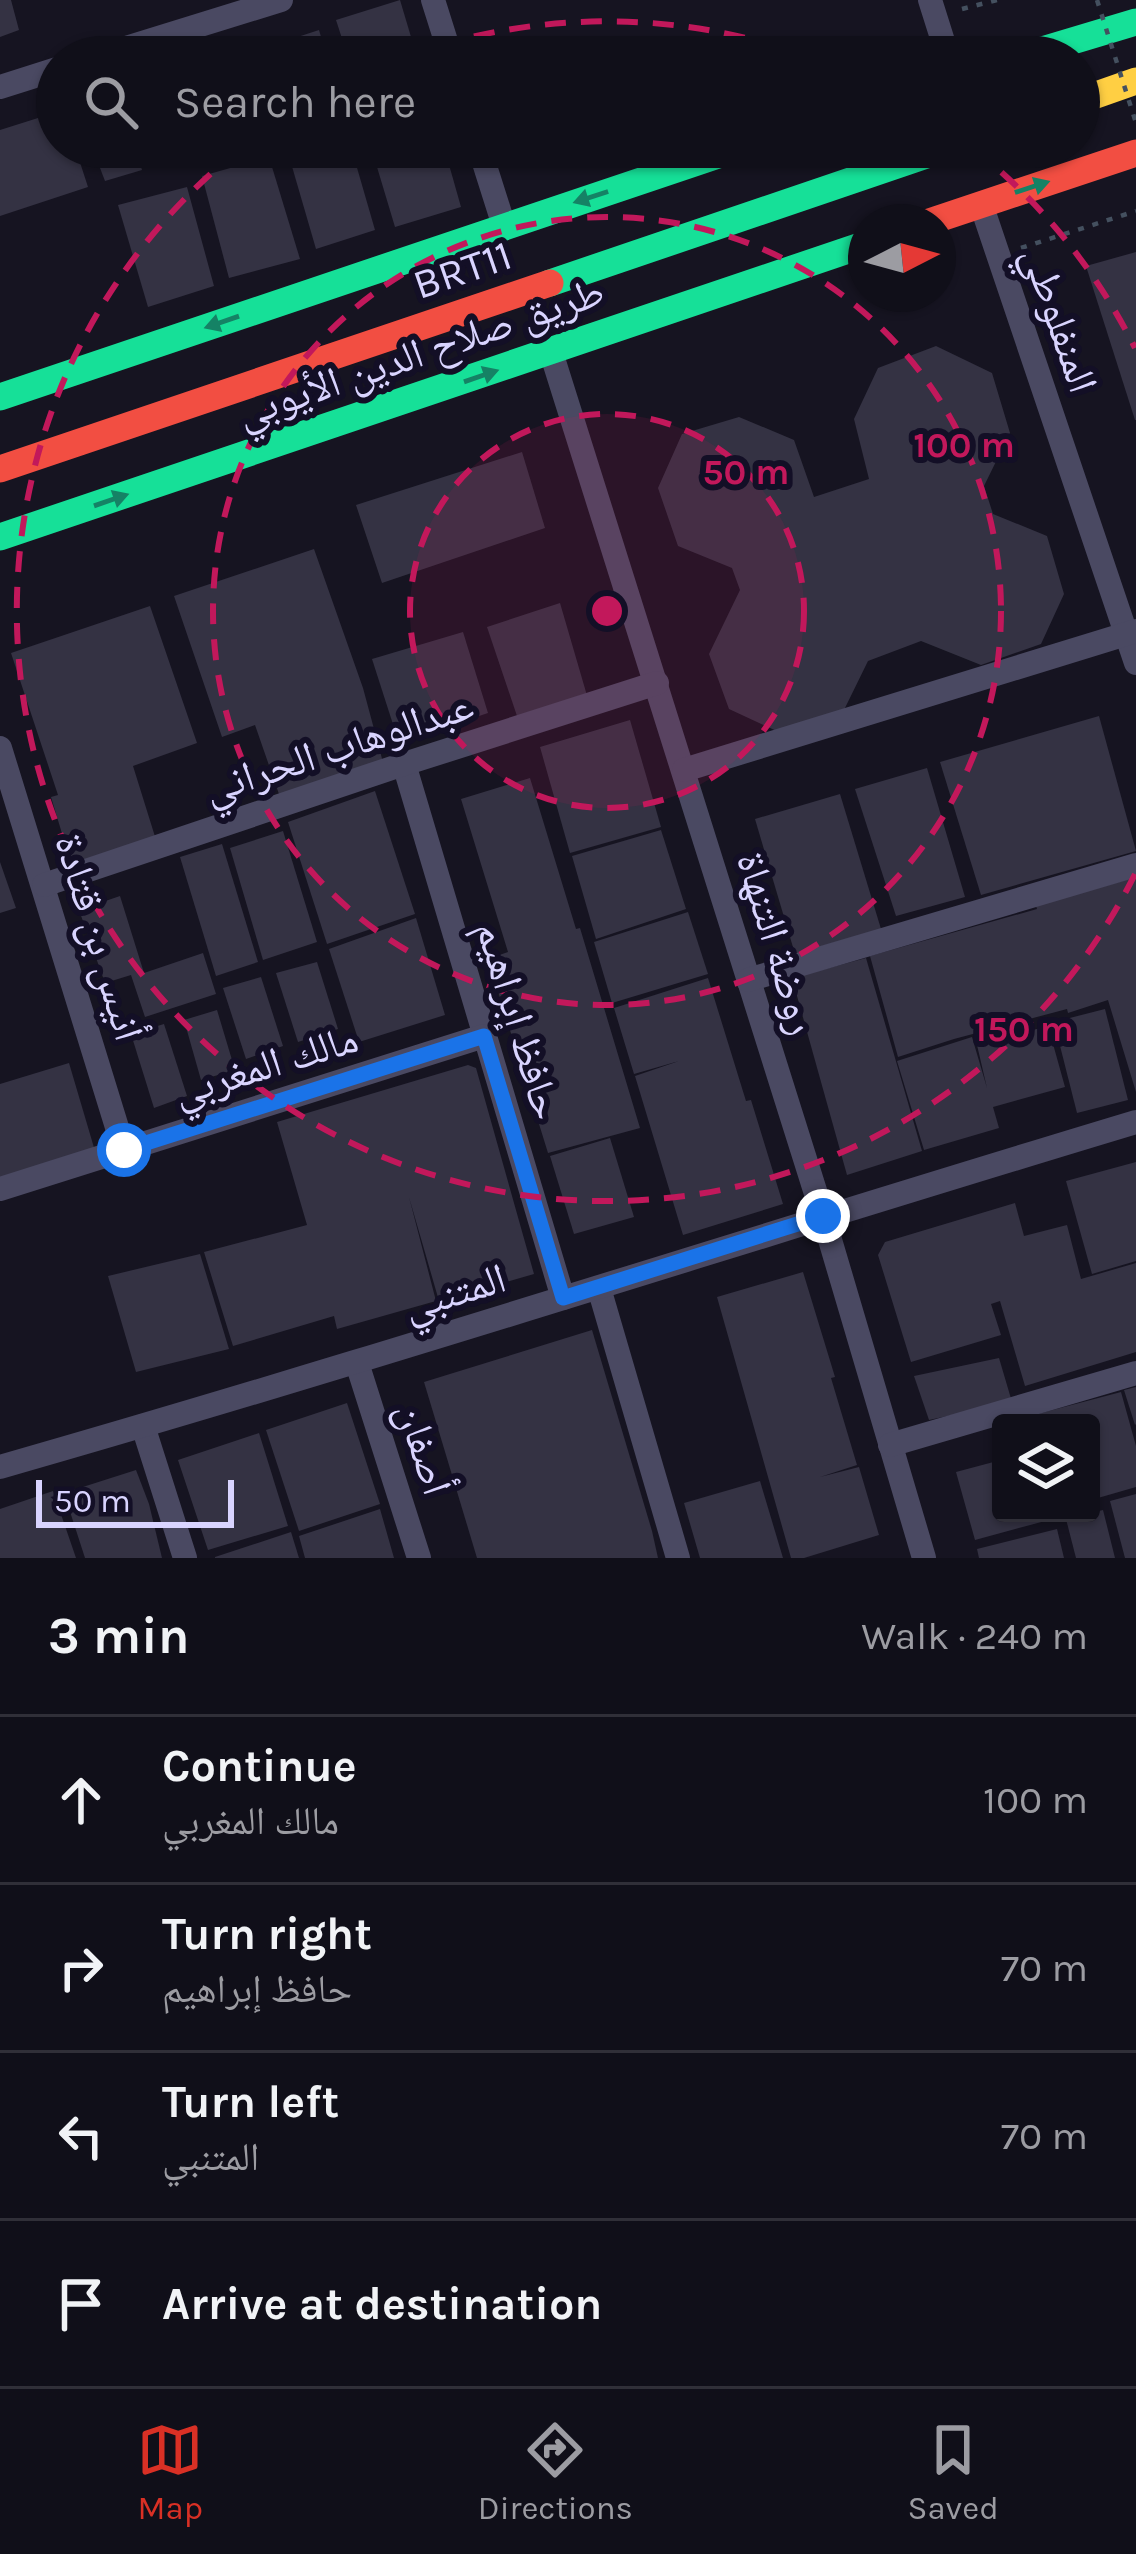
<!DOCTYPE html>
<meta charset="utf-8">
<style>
body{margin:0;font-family:Karla,"Noto Naskh Arabic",sans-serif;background:#191822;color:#f1f3f6}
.controls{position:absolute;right:36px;bottom:36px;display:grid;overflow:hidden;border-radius:12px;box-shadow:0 3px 9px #0004}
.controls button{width:108px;height:108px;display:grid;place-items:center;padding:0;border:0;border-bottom:3px solid #302f38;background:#100f19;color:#f1f3f6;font:60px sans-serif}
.compass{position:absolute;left:848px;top:204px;width:108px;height:108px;border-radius:50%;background:#100f19;box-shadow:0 3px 9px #0004;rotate:84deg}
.scale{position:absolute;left:36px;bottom:30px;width:198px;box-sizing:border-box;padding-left:12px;border:6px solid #d9d4ff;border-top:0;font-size:33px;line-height:42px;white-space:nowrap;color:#d9d4ff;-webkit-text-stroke:9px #130f26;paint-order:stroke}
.stop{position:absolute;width:36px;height:36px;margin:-27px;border:9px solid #1a73e8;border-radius:50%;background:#fff}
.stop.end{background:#1a73e8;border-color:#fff;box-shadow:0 3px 12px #0008}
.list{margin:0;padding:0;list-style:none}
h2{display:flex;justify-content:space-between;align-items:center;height:156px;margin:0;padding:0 48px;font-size:51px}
h2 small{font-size:39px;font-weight:400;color:#9c9ca2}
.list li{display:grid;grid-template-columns:78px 1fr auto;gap:36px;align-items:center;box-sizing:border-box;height:168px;padding:0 48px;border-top:3px solid #302f38}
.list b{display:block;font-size:45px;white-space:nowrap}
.list p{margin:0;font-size:39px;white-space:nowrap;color:#9c9ca2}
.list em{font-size:39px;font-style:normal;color:#9c9ca2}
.icon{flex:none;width:66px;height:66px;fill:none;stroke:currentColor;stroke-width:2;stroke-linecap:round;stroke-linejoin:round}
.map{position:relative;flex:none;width:1136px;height:1558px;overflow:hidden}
.search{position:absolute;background:#100f19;box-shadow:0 3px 9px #0004;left:36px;right:36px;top:36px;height:132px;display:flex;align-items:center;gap:30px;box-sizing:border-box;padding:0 42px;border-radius:66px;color:#9c9ca2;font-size:45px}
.sheet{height:828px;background:#100f19}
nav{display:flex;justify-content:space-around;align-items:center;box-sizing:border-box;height:168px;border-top:3px solid #302f38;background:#100f19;font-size:33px;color:#9c9ca2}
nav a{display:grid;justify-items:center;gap:6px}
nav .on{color:#d93025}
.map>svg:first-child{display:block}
.building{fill:#343243}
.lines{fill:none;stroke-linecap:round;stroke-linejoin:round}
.path{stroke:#44505f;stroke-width:4.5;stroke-dasharray:6 9;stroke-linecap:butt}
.street{stroke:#4a4962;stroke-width:24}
.fast{stroke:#16e098;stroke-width:27}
.slow{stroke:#ffcf43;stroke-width:27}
.jam{stroke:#f24e42;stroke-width:27}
.path-bridge{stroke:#44505f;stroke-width:4.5;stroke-dasharray:6 9;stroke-linecap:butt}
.oneway{fill:#158265}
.route{stroke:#1a73e8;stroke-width:15}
.ring{fill:none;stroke:#c2185b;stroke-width:6;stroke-dasharray:21 15}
.labels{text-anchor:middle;stroke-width:12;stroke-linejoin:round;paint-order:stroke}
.street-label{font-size:42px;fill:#d9d4ff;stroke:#130f26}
.centre{fill:#c2185b;stroke:#130f26;stroke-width:6}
.ring-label{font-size:36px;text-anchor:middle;font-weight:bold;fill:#c2185b;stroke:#130f26;stroke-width:12;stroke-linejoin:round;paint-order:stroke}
</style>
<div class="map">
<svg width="1136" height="1558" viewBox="0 0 1136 1558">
<rect width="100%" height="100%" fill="#161421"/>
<!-- building -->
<g class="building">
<polygon points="0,0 11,0 19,30 0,37"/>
<polygon points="400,0 417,57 348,57 336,20"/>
<polygon points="319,30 327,57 239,57 239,56"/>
<polygon points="57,112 57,147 75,147 88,187 0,216 0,130"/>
<polygon points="92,147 135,147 142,170 105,181"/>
<polygon points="150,147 183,147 186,155 158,167"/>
<polygon points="343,147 351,147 375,230 316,249 291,163"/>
<polygon points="371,147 444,147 461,207 395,227"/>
<polygon points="269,157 300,259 229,278 202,176"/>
<polygon points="187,187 214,286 148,307 118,205"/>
<polygon points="1136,252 1136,420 1135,420 1086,266"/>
<polygon points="936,346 992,373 1010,433 984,486 993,514 1047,536 1064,594 1041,644 981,665 921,641 868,661 843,712 783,734 729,709 709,654 740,590 732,568 678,546 658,488 682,434 739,417 794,440 814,497 869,479 854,419 878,368"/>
<polygon points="522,452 545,528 382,583 356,505"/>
<polygon points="314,549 363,688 384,766 280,797 255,725 222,737 174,596"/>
<polygon points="560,603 588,699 519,722 487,627"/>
<polygon points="150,606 197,743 133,766 157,843 73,870 51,797 58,795 11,653"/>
<polygon points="463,632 488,713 399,743 372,659"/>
<polygon points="1099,716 1136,851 981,895 940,762"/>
<polygon points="630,720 661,827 570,853 540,747"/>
<polygon points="927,768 965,897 896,916 855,789"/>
<polygon points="530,778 576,929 580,928 640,1128 548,1153 488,959 508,952 461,799"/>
<polygon points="375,791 415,914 327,944 288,822"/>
<polygon points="840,794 881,929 795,954 755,819"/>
<polygon points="661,830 686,909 596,939 572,856"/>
<polygon points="283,831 317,942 263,960 230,848"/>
<polygon points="222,844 258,962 216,976 180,857"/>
<polygon points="0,862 16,908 0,913"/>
<polygon points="1136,877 1136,1092 1108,1000 1068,1013 1067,1009 954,1039 898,1057 870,956 1037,909 1036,906"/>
<polygon points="120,896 144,973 203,953 216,994 145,1017 131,975 105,983 79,910"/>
<polygon points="688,912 708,974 612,1003 594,942"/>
<polygon points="416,918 445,1015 359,1042 329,949"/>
<polygon points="866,958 922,1151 847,1175 792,978"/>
<polygon points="317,962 338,1029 298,1042 276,973"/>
<polygon points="261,977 283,1046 246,1059 223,988"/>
<polygon points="708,978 746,1101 751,1100 783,1204 683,1235 635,1076 679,1061 634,1074 614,1008"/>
<polygon points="1105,1009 1128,1100 1077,1113 1054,1022"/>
<polygon points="217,1010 235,1070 201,1080 184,1020"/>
<polygon points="164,1024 187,1096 154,1108 131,1034"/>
<polygon points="1048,1026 1065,1087 993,1107 999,1128 924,1150 897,1061 972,1037 987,1088 977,1045"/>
<polygon points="69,1063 95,1151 0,1180 0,1084"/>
<polygon points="468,1065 476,1068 534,1274 439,1301 409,1197 436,1301 337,1329 334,1316 233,1346 204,1252 307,1225 277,1122"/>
<polygon points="610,1138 634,1217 574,1234 550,1156"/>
<polygon points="1136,1162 1136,1261 1092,1274 1066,1181"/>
<polygon points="1015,1203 1024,1236 1067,1225 1081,1279 1136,1263 1136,1352 1025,1386 1000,1301 991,1304 1001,1335 911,1362 878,1255 885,1242"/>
<polygon points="200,1254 229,1349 136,1372 108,1276"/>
<polygon points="803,1272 835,1377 831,1378 857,1465 820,1477 859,1467 879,1535 804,1558 791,1558 717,1297"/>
<polygon points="592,1330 652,1531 658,1558 477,1558 424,1382"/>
<polygon points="999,1358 1012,1402 929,1420 914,1376"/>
<polygon points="1136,1387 1136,1424 1135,1425 1124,1390"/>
<polygon points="1121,1392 1136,1446 1136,1487 1091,1500 1091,1423 1028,1423 1026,1417"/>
<polygon points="347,1403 380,1504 299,1531 266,1430"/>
<polygon points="259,1433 288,1526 208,1550 178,1460"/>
<polygon points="1001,1460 1001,1513 1043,1513 1045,1521 975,1540 956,1472"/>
<polygon points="136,1470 149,1504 162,1558 85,1558 64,1493"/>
<polygon points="760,1481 783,1558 700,1558 684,1503"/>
<polygon points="53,1491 76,1558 0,1558 0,1509"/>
<polygon points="1136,1494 1136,1558 1125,1558 1110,1501"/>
<polygon points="380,1509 394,1558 305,1558 299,1536"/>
<polygon points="1103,1510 1115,1558 1076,1558 1066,1519"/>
<polygon points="1057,1529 1064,1558 979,1558 977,1549"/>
<polygon points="291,1532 299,1558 215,1558 215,1557"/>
</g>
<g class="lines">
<!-- path -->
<g class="path">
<polyline points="962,9 997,0"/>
<polyline points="1021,248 1136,211"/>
</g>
<!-- street -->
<g class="street">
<polyline points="433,0 451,57"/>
<polyline points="930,0 948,57"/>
<polyline points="97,57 281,0"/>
<polyline points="0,87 57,69"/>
<polyline points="479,147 504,226"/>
<polyline points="981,204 1136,663"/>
<polyline points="551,352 823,1216 924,1558"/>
<polyline points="0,748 124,1150"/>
<polyline points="404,764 563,1298"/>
<polyline points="684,770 1136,631"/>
<polyline points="44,885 404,764 657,683"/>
<polyline points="748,980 1136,865"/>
<polyline points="0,1189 484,1036"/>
<polyline points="599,1288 678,1558"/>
<polyline points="357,1363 419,1558"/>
<polyline points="143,1426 185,1558"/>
<polyline points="890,1445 1136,1373"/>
<path d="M0,1467C381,1358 757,1236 1136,1122"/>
</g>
<!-- fast -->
<g class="fast">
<polyline points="1019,57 1136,22"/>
<polyline points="550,283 950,147"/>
<polyline points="0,397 742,147"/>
<polyline points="0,537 866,244"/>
</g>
<!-- slow -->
<polyline class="slow" points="1079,101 1136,81"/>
<!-- jam -->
<g class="jam">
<polyline points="929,222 1136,153"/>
<polyline points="0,469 550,283"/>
</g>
<!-- path-bridge -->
<polyline class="path-bridge" points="1097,0 1136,123"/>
</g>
<!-- one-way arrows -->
<defs><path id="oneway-solid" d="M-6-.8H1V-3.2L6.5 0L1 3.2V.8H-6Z" transform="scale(3)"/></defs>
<g class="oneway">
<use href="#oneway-solid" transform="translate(1032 187) rotate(-18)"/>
<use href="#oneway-solid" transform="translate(591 197) rotate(162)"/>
<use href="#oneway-solid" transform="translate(222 322) rotate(161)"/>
<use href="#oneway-solid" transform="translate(481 376) rotate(-19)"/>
<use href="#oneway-solid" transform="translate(111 500) rotate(-19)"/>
</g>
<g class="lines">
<!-- route -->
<polyline class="route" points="124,1150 484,1036 563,1298 823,1216"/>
</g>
<!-- distance rings -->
<circle cx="607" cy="611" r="197" fill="#c2185b" fill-opacity=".12"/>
<g class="ring">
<circle cx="607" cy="611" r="197"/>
<circle cx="607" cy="611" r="394"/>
<path d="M1135 874A590 590 0 1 1 240 149M405 57A590 590 0 0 1 809 57M974 149A590 590 0 0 1 1135 348"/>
</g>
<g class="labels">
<!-- street labels -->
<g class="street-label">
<text transform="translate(462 269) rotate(-19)" y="15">BRT11</text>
<text transform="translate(1061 319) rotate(71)" y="15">المنفلوطي</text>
<text transform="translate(420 351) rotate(-19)" y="15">طريق صلاح الدين الأيوبي</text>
<text transform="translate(338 746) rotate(-18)" y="15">عبدالوهاب الحراني</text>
<text transform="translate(100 937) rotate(73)" y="15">أنيس بن قتادة</text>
<text transform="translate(778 943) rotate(73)" y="15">روضة التنهاة</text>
<text transform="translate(520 1020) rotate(73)" y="15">حافظ إبراهيم</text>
<text transform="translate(265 1064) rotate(-17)" y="15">مالك المغربي</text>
<text transform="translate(454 1291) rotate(-17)" y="15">المتنبي</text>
<text transform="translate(425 1448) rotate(72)" y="15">أصفان</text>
</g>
</g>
<circle cx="607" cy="611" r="18" class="centre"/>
<g class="ring-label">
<text x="964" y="457">100 m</text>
<text x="746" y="484">50 m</text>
<text x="1024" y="1041">150 m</text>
</g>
</svg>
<div class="controls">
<button><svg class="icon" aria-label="layers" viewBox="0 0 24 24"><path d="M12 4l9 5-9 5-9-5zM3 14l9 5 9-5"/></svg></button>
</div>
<svg class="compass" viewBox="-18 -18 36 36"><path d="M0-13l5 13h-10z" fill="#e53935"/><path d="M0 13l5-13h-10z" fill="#9c9ca2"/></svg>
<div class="scale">50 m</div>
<div class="stop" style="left:124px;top:1150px"></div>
<div class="stop end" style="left:823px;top:1216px"></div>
<div class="search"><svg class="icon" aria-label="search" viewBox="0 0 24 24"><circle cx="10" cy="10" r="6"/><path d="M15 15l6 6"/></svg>Search here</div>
</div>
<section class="sheet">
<h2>3 min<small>Walk · 240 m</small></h2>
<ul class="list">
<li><svg class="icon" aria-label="ahead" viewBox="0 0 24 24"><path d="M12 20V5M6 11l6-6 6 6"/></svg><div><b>Continue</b><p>مالك المغربي</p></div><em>100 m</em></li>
<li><svg class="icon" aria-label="right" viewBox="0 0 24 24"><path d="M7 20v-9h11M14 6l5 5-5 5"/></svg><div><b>Turn right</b><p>حافظ إبراهيم</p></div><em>70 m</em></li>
<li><svg class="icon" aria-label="left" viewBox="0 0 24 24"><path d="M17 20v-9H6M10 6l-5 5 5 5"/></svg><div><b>Turn left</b><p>المتنبي</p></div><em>70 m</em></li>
<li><svg class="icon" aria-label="arrive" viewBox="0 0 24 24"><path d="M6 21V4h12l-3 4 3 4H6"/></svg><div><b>Arrive at destination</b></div></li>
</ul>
</section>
<nav>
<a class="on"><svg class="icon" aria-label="map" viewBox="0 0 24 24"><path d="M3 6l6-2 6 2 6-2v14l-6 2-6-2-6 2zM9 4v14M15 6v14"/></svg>Map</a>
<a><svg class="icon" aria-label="directions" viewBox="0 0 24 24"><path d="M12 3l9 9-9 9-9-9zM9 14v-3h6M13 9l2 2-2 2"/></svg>Directions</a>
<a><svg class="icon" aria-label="saved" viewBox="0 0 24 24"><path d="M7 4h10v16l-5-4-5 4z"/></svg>Saved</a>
</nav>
